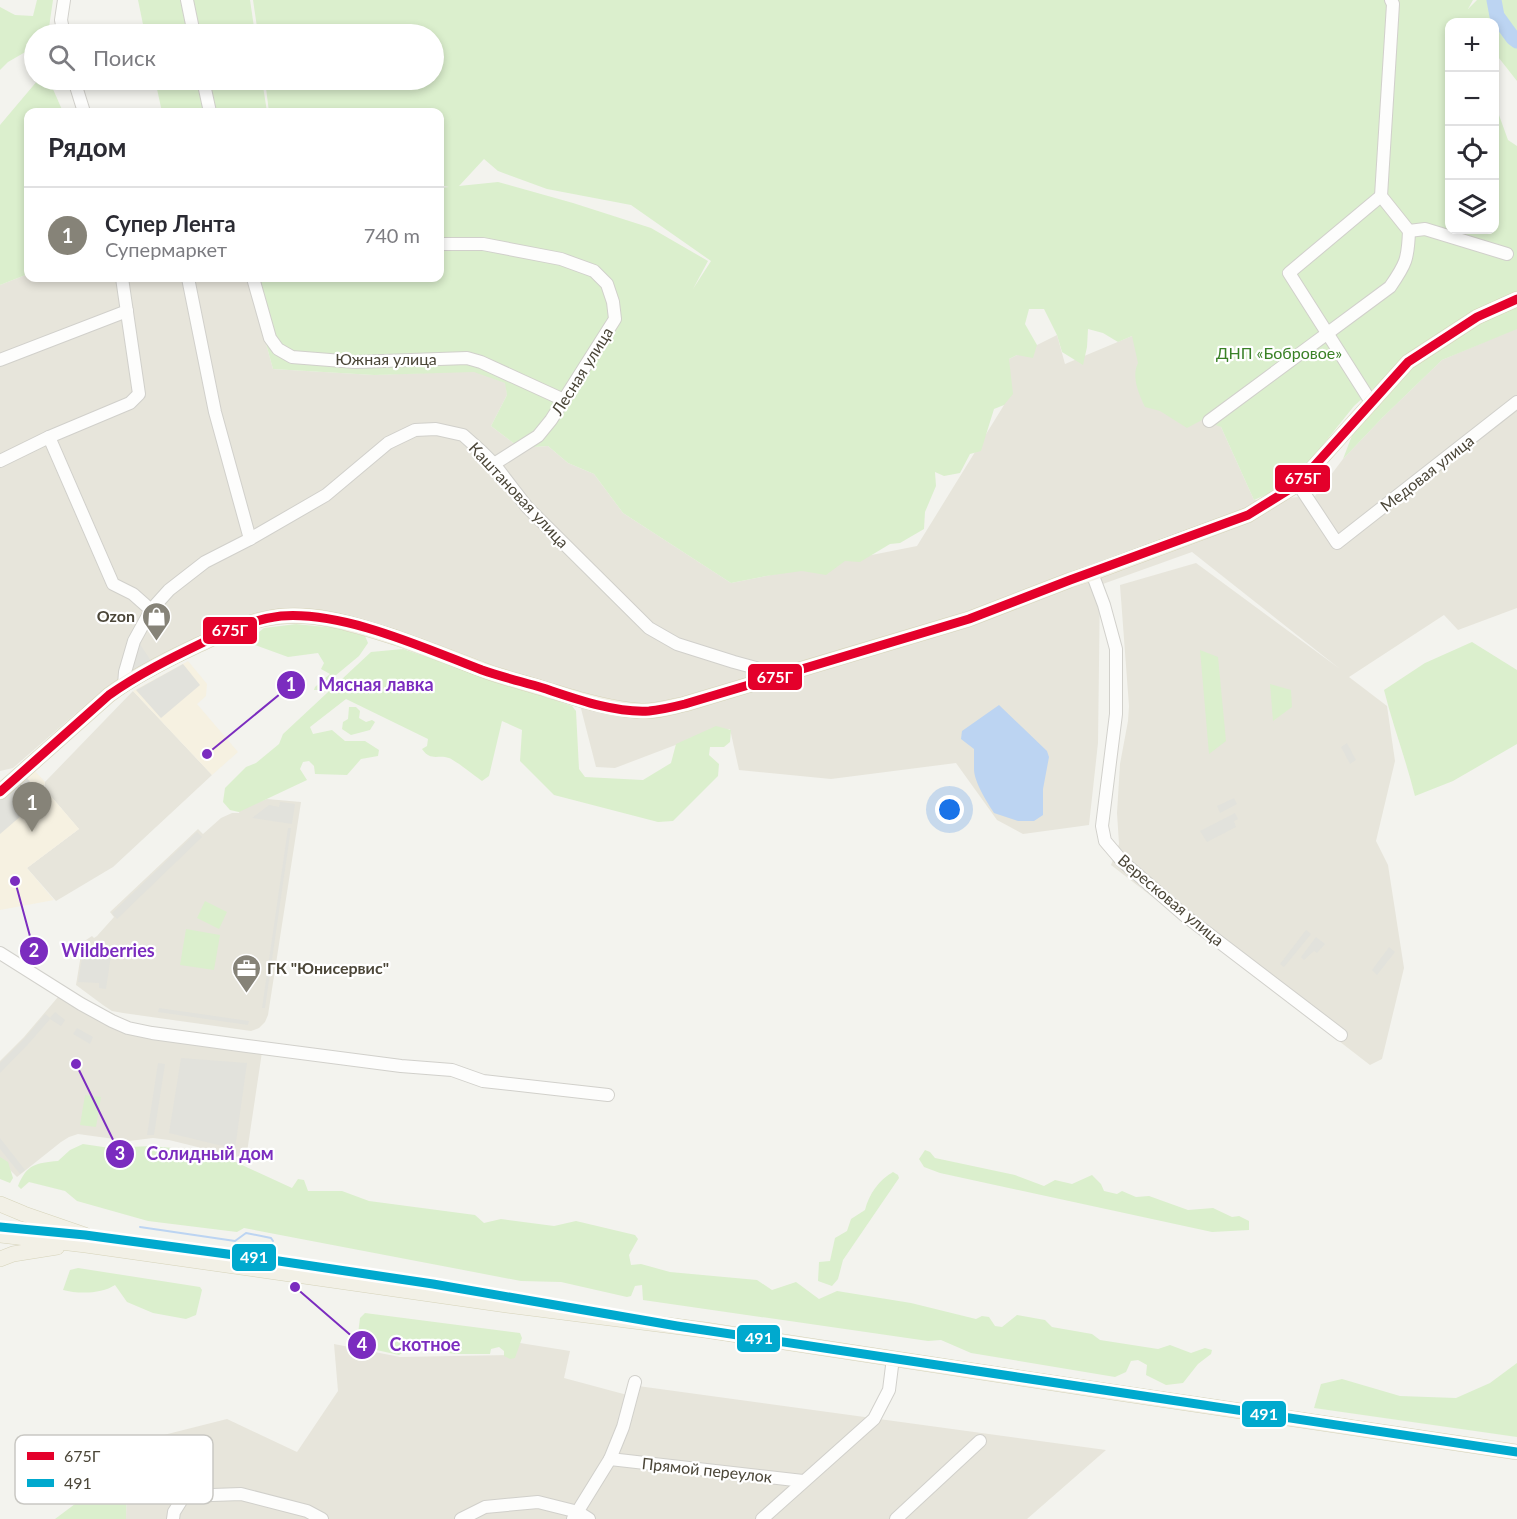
<!DOCTYPE html>
<html lang="ru">
<meta charset="utf-8">
<style>
body{margin:0;font-family:Lato,sans-serif;background:#f2f2f3;color:#2b2b33}
.controls{position:absolute;right:18px;top:18px;display:grid;overflow:hidden;border-radius:12px;box-shadow:0 3px 9px #0003}
.controls button{width:54px;height:54px;display:grid;place-items:center;padding:0;border:0;border-bottom:2px solid #e1e1e2;background:#fff;color:#2b2b33;font:30px sans-serif}
.you{position:absolute;left:950px;top:810px;width:21px;height:21px;margin:-15px;border:4px solid #fff;border-radius:50%;background:#1a73e8;box-shadow:0 0 0 9px #1a73e833}
.badge{display:grid;place-items:center;width:39px;height:39px;border-radius:50%;background:#868378;color:#fff;font-size:20px;font-weight:700}
.pin{position:absolute;translate:-50% -50px;filter:drop-shadow(0 2px 3px #0008)}
.pin::after{content:'';position:absolute;top:32px;width:21px;height:18px;background:inherit;clip-path:polygon(0 0,100% 0,50% 100%)}
.list{margin:0;padding:0;list-style:none}
h2{display:flex;justify-content:space-between;align-items:center;height:78px;margin:0;padding:0 24px;font-size:26px}
h2 small{font-size:20px;font-weight:400;color:#7c7c81}
.list li{display:grid;grid-template-columns:39px 1fr auto;gap:18px;align-items:center;box-sizing:border-box;height:96px;padding:0 24px;border-top:2px solid #e1e1e2}
.list b{display:block;font-size:22px;white-space:nowrap}
.list p{margin:0;font-size:20px;white-space:nowrap;color:#7c7c81}
.list em{font-size:20px;font-style:normal;color:#7c7c81}
.icon{flex:none;width:33px;height:33px;fill:none;stroke:currentColor;stroke-width:2;stroke-linecap:round;stroke-linejoin:round}
.map{position:relative;flex:none;width:1517px;height:1519px;overflow:hidden}
.search{position:absolute;background:#fff;box-shadow:0 3px 9px #0003;left:24px;top:24px;width:420px;height:66px;display:flex;align-items:center;gap:15px;box-sizing:border-box;padding:0 21px;border-radius:33px;color:#7c7c81;font-size:22px}
.panel{position:absolute;background:#fff;box-shadow:0 3px 9px #0003;left:24px;top:108px;width:420px;height:174px;border-radius:12px}
.map>svg:first-child{display:block}
.residential{fill:#e7e5db}
.commercial{fill:#f6f1e1}
.green{fill:#dbefcd;fill-rule:evenodd}
.parking{fill:#e2e2dc}
.water{fill:#bcd4f2}
.lines{fill:none;stroke-linecap:round;stroke-linejoin:round}
.stream{stroke:#bcd4f2;stroke-width:2}
.river{stroke:#bcd4f2;stroke-width:15}
.minor-casing{stroke:#d1d0cb;stroke-width:14}
.major-casing{stroke:#d6d3ba;stroke-width:16}
.minor{stroke:#fdfdfc;stroke-width:12}
.major{stroke:#f2f0e6;stroke-width:15}
.bus-1-casing{stroke:#fff;stroke-width:14}
.bus-2-casing{stroke:#fff;stroke-width:14}
.bus-1{stroke:#e4002b;stroke-width:9}
.bus-2{stroke:#00a9ce;stroke-width:9}
.labels{text-anchor:middle;stroke-width:4.5;stroke-linejoin:round;paint-order:stroke}
.park-label{font-size:16px;fill:#3a8127;stroke:#fff}
.street-label{font-size:16px;fill:#4b4638;stroke:#fff}
.poi-label{font-size:16px;font-weight:bold;fill:#4b4638;stroke:#fff;text-anchor:end}
.key{fill:#fff;stroke:#c9c8c3;stroke-width:1.5}
.key-label{font-size:16px;fill:#4b4638}
.leader{fill:none;stroke:#7b2cbf;stroke-width:2}
.callout-dot{fill:#7b2cbf;stroke:#fff;stroke-width:2}
.mark-label{font-size:18px;text-anchor:middle;font-weight:bold;fill:#fff}
.callout-label{font-size:18px;text-anchor:middle;font-weight:bold;fill:#7b2cbf;stroke:#fff;stroke-width:4.5;stroke-linejoin:round;paint-order:stroke}
.line-badge{stroke:#fff;stroke-width:2}
.badge-label{font-size:16px;text-anchor:middle;font-weight:bold;fill:#fff}
</style>
<div class="map">
<svg width="1517" height="1519" viewBox="0 0 1517 1519">
<rect width="100%" height="100%" fill="#f3f3ee"/>
<!-- residential -->
<g class="residential">
<polygon points="28,274 28,278 248,278 273,369 374,375 474,371 506,383 507,395 491,426 520,448 548,446 568,463 594,474 623,513 731,583 917,546 1004,405 1009,359 1057,335 1065,364 1132,336 1221,427 1254,500 1315,496 1343,459 1383,417 1442,360 1517,328 1517,608 1458,630 1444,615 1349,677 1387,706 1395,761 1376,841 1388,865 1404,968 1382,1059 1370,1065 1111,865 1119,844 1117,813 1120,764 1128,721 1129,706 1120,585 1196,563 1340,669 1192,552 1100,585 1098,743 1089,825 1023,834 997,820 956,763 831,779 739,770 730,729 707,733 615,768 596,767 577,693 333,612 285,608 228,625 132,671 104,689 13,768 0,771 0,285"/>
<polygon points="133,691 212,775 113,867 56,901 27,868 79,829 44,788 45,782"/>
<polygon points="267,799 301,802 268,1015 265,1022 259,1028 251,1031 123,1013 112,1011 103,1005 76,985 83,942 92,936 94,938 97,936 114,917 110,912 198,829 203,834 221,818 232,813 239,813 240,809"/>
<polygon points="58,997 109,1026 262,1052 246,1159 169,1140 153,1138 129,1141 78,1134 69,1137 61,1142 17,1177 0,1160 0,1061 24,1037"/>
<polygon points="520,1343 570,1351 564,1378 631,1396 638,1386 1106,1450 1027,1519 126,1519 128,1444 227,1419 297,1452 338,1391 334,1344 400,1357 513,1355"/>
</g>
<!-- commercial -->
<g class="commercial">
<polygon points="188,661 207,684 206,696 197,704 238,752 212,775 133,691"/>
<polygon points="33,769 45,782 44,788 79,829 27,868 54,900 0,910 0,798"/>
</g>
<!-- green -->
<g class="green">
<polygon points="37,0 53,0 48,34 34,34 34,47 8,62 0,70 0,7 15,15 33,16"/>
<polygon points="138,0 250,0 255,34 145,34"/>
<path d="M253,0H1473L1468,9L1477,0H1517V81L1495,53L1494,22H1473L1470,18L1471,22H1450V230H1494L1495,104L1508,140L1517,146V293L1406,358L1354,406L1306,466L1284,487L1254,500L1221,427L1202,420L1187,428L1160,411L1145,407C1139,394 1131,377 1138,363L1132,336L1118,342L1103,333L1088,329L1087,347L1083,365L1062,352L1057,335L1044,309H1029L1025,324L1037,345L1033,358L1017,355L1009,359L1013,394L1004,405L994,409L981,451L970,454L960,473L944,476L935,472L936,486L925,512L924,529L900,543L890,544L860,562L845,561L826,575L802,571L766,576L731,583L623,513L594,474L568,463L548,446L520,448L491,426L507,395L505,383L474,372L374,375L273,369L248,278H440V188L449,187L440,185V112H269L265,80H434V34H258ZM484,159L498,171L547,189L631,205L711,261L693,289L708,261L651,228L573,203L498,182L459,186Z"/>
<polygon points="38,80 49,80 63,112 28,112 28,274 0,285 0,125"/>
<polygon points="155,80 262,80 267,112 162,112"/>
<polygon points="1517,305 1517,329 1442,360 1383,417 1343,459 1356,425 1412,364 1502,311"/>
<polygon points="296,624 336,628 365,636 368,643 359,656 318,690 314,690 315,687 330,674 321,669 324,663 318,653 288,657 255,645 254,636 264,628"/>
<path d="M1472,642L1517,670V744L1453,781L1415,796C1406,760 1393,726 1384,690L1425,663Z"/>
<path d="M403,649L572,706L576,711L579,769L585,777L643,780L671,763L676,744L716,726L731,730L730,742L724,747H710L709,755L719,764L718,776L673,821L658,822L554,795L520,761L522,730L502,721L489,776L482,781C476,777 455,760 449,758C438,754 431,762 422,749L427,746L428,739L346,699L310,727L313,734L332,730L345,741H365L379,750L378,756L361,759L347,775L315,774L314,766L309,761L303,762L300,769L307,780L239,812L230,810L223,802L225,788L246,767L256,763L279,744L283,734L371,652Z"/>
<polygon points="1200,650 1218,657 1226,741 1209,754"/>
<polygon points="1270,684 1291,690 1292,707 1273,721"/>
<polygon points="349,707 356,707 360,711 359,718 366,722 372,720 375,722 370,730 351,735 342,729 343,722 348,719"/>
<polygon points="205,901 227,912 219,929 197,918"/>
<polygon points="186,929 220,935 214,970 180,965"/>
<polygon points="85,1095 101,1097 96,1127 80,1125"/>
<path d="M83,1144L110,1148L151,1146L194,1150L227,1158L292,1188L298,1179L304,1180L308,1191H342L369,1201L475,1215L484,1223L501,1219L554,1226L576,1221L635,1235L638,1239L629,1255L631,1265L641,1264L670,1272L757,1280L772,1290L796,1282L819,1299L837,1291L911,1303L976,1319L982,1316L989,1317L995,1326L1002,1327L1017,1315L1045,1320L1052,1327L1092,1334L1100,1340L1158,1349L1170,1345L1191,1353L1205,1348L1212,1350L1211,1354L1198,1364L1183,1383L1166,1385L1146,1375L1147,1365L1138,1360L1131,1361L1126,1372L1115,1377L971,1353L941,1340L928,1341L643,1300L642,1285L635,1286L631,1296L627,1297L561,1282L521,1281L244,1228L237,1232L148,1221L77,1201L65,1191L29,1182L21,1189L18,1186C27,1164 36,1163 58,1161L70,1150Z"/>
<polygon points="925,1150 930,1152 935,1158 1015,1175 1044,1186 1055,1180 1072,1184 1092,1175 1101,1184 1104,1191 1117,1194 1122,1191 1136,1197 1149,1196 1188,1210 1213,1208 1232,1217 1239,1216 1249,1221 1249,1230 1212,1232 940,1173 924,1167 919,1159"/>
<polygon points="0,1157 8,1162 13,1178 10,1183 0,1179"/>
<path d="M893,1172L898,1175L899,1178L843,1260L838,1279L832,1286L818,1281L819,1262L830,1261L835,1238L847,1231L851,1219L865,1210C869,1194 879,1180 893,1172Z"/>
<path d="M78,1268L200,1287L202,1290L196,1315L186,1319L153,1313L127,1302L115,1285C102,1294 78,1294 63,1290L70,1270Z"/>
<polygon points="365,1313 520,1333 522,1338 515,1358 510,1359 504,1356 504,1351 499,1347 491,1349 490,1354 456,1354 409,1348 399,1355 363,1347 357,1342 360,1318"/>
<polygon points="1517,1363 1517,1437 1314,1408 1321,1384 1342,1379 1400,1396 1456,1398 1490,1383"/>
<polygon points="84,1455 92,1458 92,1470 102,1481 119,1473 127,1481 126,1519 55,1519 87,1495 88,1488 74,1472 77,1463"/>
</g>
<!-- parking -->
<g class="parking">
<polygon points="140,644 151,661 132,671 136,650"/>
<polygon points="183,664 200,685 161,718 136,690"/>
<polygon points="1347,743 1356,760 1350,764 1341,747"/>
<polygon points="26,777 43,797 0,834 0,800"/>
<polygon points="1234,798 1237,804 1220,813 1217,806"/>
<polygon points="280,802 295,804 292,824 252,818 269,805 279,807"/>
<polygon points="1235,813 1238,819 1234,821 1236,827 1207,842 1200,831"/>
<polygon points="288,828 291,828 265,1008 262,1008"/>
<polygon points="197,832 202,837 117,919 112,913"/>
<polygon points="1306,930 1311,934 1284,967 1280,964"/>
<polygon points="1316,937 1325,944 1317,953 1314,951 1304,960 1301,957"/>
<polygon points="91,946 112,949 106,989 99,988 99,983 78,982 83,952 90,953"/>
<polygon points="1389,947 1395,952 1377,975 1372,970"/>
<polygon points="159,1008 249,1021 248,1025 158,1012"/>
<polygon points="55,1012 65,1020 61,1026 50,1019 30,1042 0,1073 0,1063 25,1038 45,1014 50,1018"/>
<polygon points="77,1028 93,1037 90,1044 73,1034"/>
<polygon points="181,1058 247,1063 235,1149 169,1133"/>
<polygon points="158,1063 165,1064 154,1135 147,1135"/>
<polygon points="0,1138 25,1170 20,1174 0,1149"/>
</g>
<!-- water -->
<path class="water" d="M999,705L1047,751L1049,757L1043,789V815L1034,821H1018L994,813C987,802 974,782 974,769C974,762 974,756 974,749L961,739L962,731Z"/>
<g class="lines">
<!-- stream -->
<polyline class="stream" points="140,1227 235,1241 246,1233 271,1238 273,1241"/>
<!-- river -->
<polyline class="river" points="1494,0 1497,16 1513,38 1517,41"/>
<defs>
<g id="minor">
<polyline points="64,0 61,20 64,34"/>
<polyline points="187,0 194,34"/>
<polyline points="74,80 84,112"/>
<polyline points="203,80 210,112"/>
<polyline points="1409,231 1425,229 1507,254"/>
<polyline points="440,244 483,244 561,259 594,271 607,284 613,302 615,319 551,420 538,436 494,464"/>
<polyline points="122,278 139,394 130,403 49,437 113,584 133,594 151,610"/>
<polyline points="188,278 215,412 250,539"/>
<polyline points="253,278 270,338 278,349 292,357 355,362 467,358 481,362 564,400"/>
<polyline points="0,360 127,311"/>
<polyline points="1371,402 1289,273 1381,196"/>
<path d="M1209,421L1390,287C1406,264 1408,259 1409,231L1381,196L1393,4L1391,0"/>
<polyline points="0,461 49,437"/>
<polyline points="1298,484 1337,543 1517,402"/>
<polyline points="1092,573 1104,605 1116,649 1116,714 1102,826 1105,841 1122,861 1184,915 1341,1035"/>
<polyline points="124,685 125,672 134,641 151,610 169,590 205,562 250,539 326,495 388,443 415,430 436,429 463,435 481,451 494,464 527,507 649,628 677,644 734,662 756,668 767,678"/>
<polyline points="0,953 81,1004 112,1021 128,1028 152,1033 247,1046 401,1066 452,1070 483,1081 608,1095"/>
<polyline points="610,1459 803,1481"/>
<polyline points="173,1519 174,1512 184,1496 241,1494 307,1511 322,1519"/>
<polyline points="461,1519 485,1507 538,1502 578,1512 589,1519"/>
<polyline points="573,1519 610,1459 623,1427 635,1382"/>
<polyline points="762,1519 874,1419 889,1390 893,1358"/>
<polyline points="896,1519 980,1441"/>
</g>
<g id="major">
<path d="M0,792L109,695C136,675 166,660 196,646C218,636 240,624 264,619C309,609 354,624 397,638C426,648 454,659 483,670C504,678 526,683 548,690C578,699 609,709 641,711C655,712 671,707 685,704L969,619L1070,580L1092,573L1248,515L1298,484L1408,362L1477,317L1517,299"/>
<polyline points="0,1204 24,1214 85,1235"/>
<polyline points="0,1235 86,1245 507,1305 705,1330 1119,1393 1517,1452"/>
<polyline points="0,1259 13,1254 57,1247"/>
</g>
</defs>
<!-- minor casing -->
<use href="#minor" class="minor-casing"/>
<!-- major casing -->
<use href="#major" class="major-casing"/>
<!-- minor -->
<use href="#minor" class="minor"/>
<!-- major -->
<use href="#major" class="major"/>
<defs>
<path id="bus-1" d="M0,792L109,695C139,674 171,658 204,642C229,631 254,619 281,616C344,611 424,648 482,670C502,677 523,682 543,688C576,699 614,713 649,711C661,710 673,707 685,704L969,619L1070,580L1248,515L1298,484L1408,362L1477,317L1517,299"/>
<polyline id="bus-2" points="0,1227 85,1235 272,1260 433,1284 677,1326 1517,1452"/>
</defs>
<!-- bus-1 casing -->
<use href="#bus-1" class="bus-1-casing"/>
<!-- bus-2 casing -->
<use href="#bus-2" class="bus-2-casing"/>
<!-- bus-1 -->
<use href="#bus-1" class="bus-1"/>
<!-- bus-2 -->
<use href="#bus-2" class="bus-2"/>
</g>
<!-- icons -->
<defs>
<symbol id="shop-pin" viewBox="-11 -11 22 30"><path d="M0 17L-7.5 6A9.5 9.5 0 1 1 7.5 6Z" fill="#868378" stroke="#fff"/><path d="M-5-2.5h2.3a2.7 3.5 0 0 1 5.4 0H5L5.5 6h-11ZM-1.5-2.5h3a1.5 2.3 0 0 0-3 0Z" fill="#fff"/></symbol>
<symbol id="office-pin" viewBox="-11 -11 22 30"><path d="M0 17L-7.5 6A9.5 9.5 0 1 1 7.5 6Z" fill="#868378" stroke="#fff"/><path d="M-6-3h4V-5.5h4V-3h4V5H-6ZM-1-4.5V-3h2v-1.5ZM-6 0V1H6V0Z" fill="#fff"/></symbol>
</defs>
<g fill-rule="evenodd">
<use href="#shop-pin" x="140" y="600" width="33" height="45"/>
<use href="#office-pin" x="230" y="952" width="33" height="45"/>
</g>
<g class="labels">
<!-- park labels -->
<g class="park-label">
<text x="1279" y="359">ДНП «Бобровое»</text>
</g>
<!-- street labels -->
<g class="street-label">
<text x="386" y="365">Южная улица</text>
<text transform="translate(582 371) rotate(-58)" y="6">Лесная улица</text>
<text transform="translate(1427 473) rotate(-38)" y="6">Медовая улица</text>
<text transform="translate(519 495) rotate(47)" y="6">Каштановая улица</text>
<text transform="translate(1171 900) rotate(40)" y="6">Вересковая улица</text>
<text transform="translate(707 1470) rotate(6)" y="6">Прямой переулок</text>
</g>
<!-- poi labels -->
<g class="poi-label">
<text x="135" y="622">Ozon</text>
<text x="267" y="974" text-anchor="start">ГК "Юнисервис"</text>
</g>
</g>
<!-- legend -->
<rect x="15" y="1435" width="198" height="69" rx="9" class="key"/>
<rect x="27" y="1452" width="27" height="8" fill="#e4002b"/>
<rect x="27" y="1479" width="27" height="8" fill="#00a9ce"/>
<g class="key-label">
<text x="64" y="1462">675Г</text>
<text x="64" y="1489">491</text>
</g>
<!-- callouts -->
<path class="leader" d="M207 754L291 685M15 881L34 951M76 1064L120 1154M295 1287L362 1345"/>
<g class="callout-dot">
<circle cx="207" cy="754" r="6"/>
<circle cx="15" cy="881" r="6"/>
<circle cx="76" cy="1064" r="6"/>
<circle cx="295" cy="1287" r="6"/>
<circle cx="291" cy="685" r="15"/>
<circle cx="34" cy="951" r="15"/>
<circle cx="120" cy="1154" r="15"/>
<circle cx="362" cy="1345" r="15"/>
</g>
<g class="mark-label">
<text x="291" y="691">1</text>
<text x="34" y="957">2</text>
<text x="120" y="1160">3</text>
<text x="362" y="1351">4</text>
</g>
<g class="callout-label">
<text x="376" y="691">Мясная лавка</text>
<text x="108" y="957">Wildberries</text>
<text x="210" y="1160">Солидный дом</text>
<text x="425" y="1351">Скотное</text>
</g>
<g class="line-badge">
<rect x="1274" y="464" width="57" height="29" rx="6" fill="#e4002b"/>
<rect x="202" y="616" width="56" height="29" rx="6" fill="#e4002b"/>
<rect x="747" y="663" width="56" height="28" rx="6" fill="#e4002b"/>
<rect x="231" y="1243" width="46" height="29" rx="6" fill="#00a9ce"/>
<rect x="736" y="1324" width="45" height="29" rx="6" fill="#00a9ce"/>
<rect x="1241" y="1400" width="46" height="28" rx="6" fill="#00a9ce"/>
</g>
<g class="badge-label">
<text x="1303" y="484">675Г</text>
<text x="230" y="636">675Г</text>
<text x="775" y="683">675Г</text>
<text x="254" y="1263">491</text>
<text x="759" y="1344">491</text>
<text x="1264" y="1420">491</text>
</g>
</svg>
<div class="controls">
<button>+</button>
<button>−</button>
<button><svg class="icon" aria-label="locate" viewBox="0 0 24 24"><circle cx="12" cy="12" r="6"/><path d="M12 2v4M12 18v4M2 12h4M18 12h4"/></svg></button>
<button><svg class="icon" aria-label="layers" viewBox="0 0 24 24"><path d="M12 4l9 5-9 5-9-5zM3 14l9 5 9-5"/></svg></button>
</div>
<div class="you"></div>
<div class="pin badge" style="left:32px;top:832px">1</div>
<div class="search"><svg class="icon" aria-label="search" viewBox="0 0 24 24"><circle cx="10" cy="10" r="6"/><path d="M15 15l6 6"/></svg>Поиск</div>
<section class="panel">
<h2>Рядом<small></small></h2>
<ul class="list">
<li><span class="badge">1</span><div><b>Супер Лента</b><p>Супермаркет</p></div><em>740 m</em></li>
</ul>
</section>
</div>
